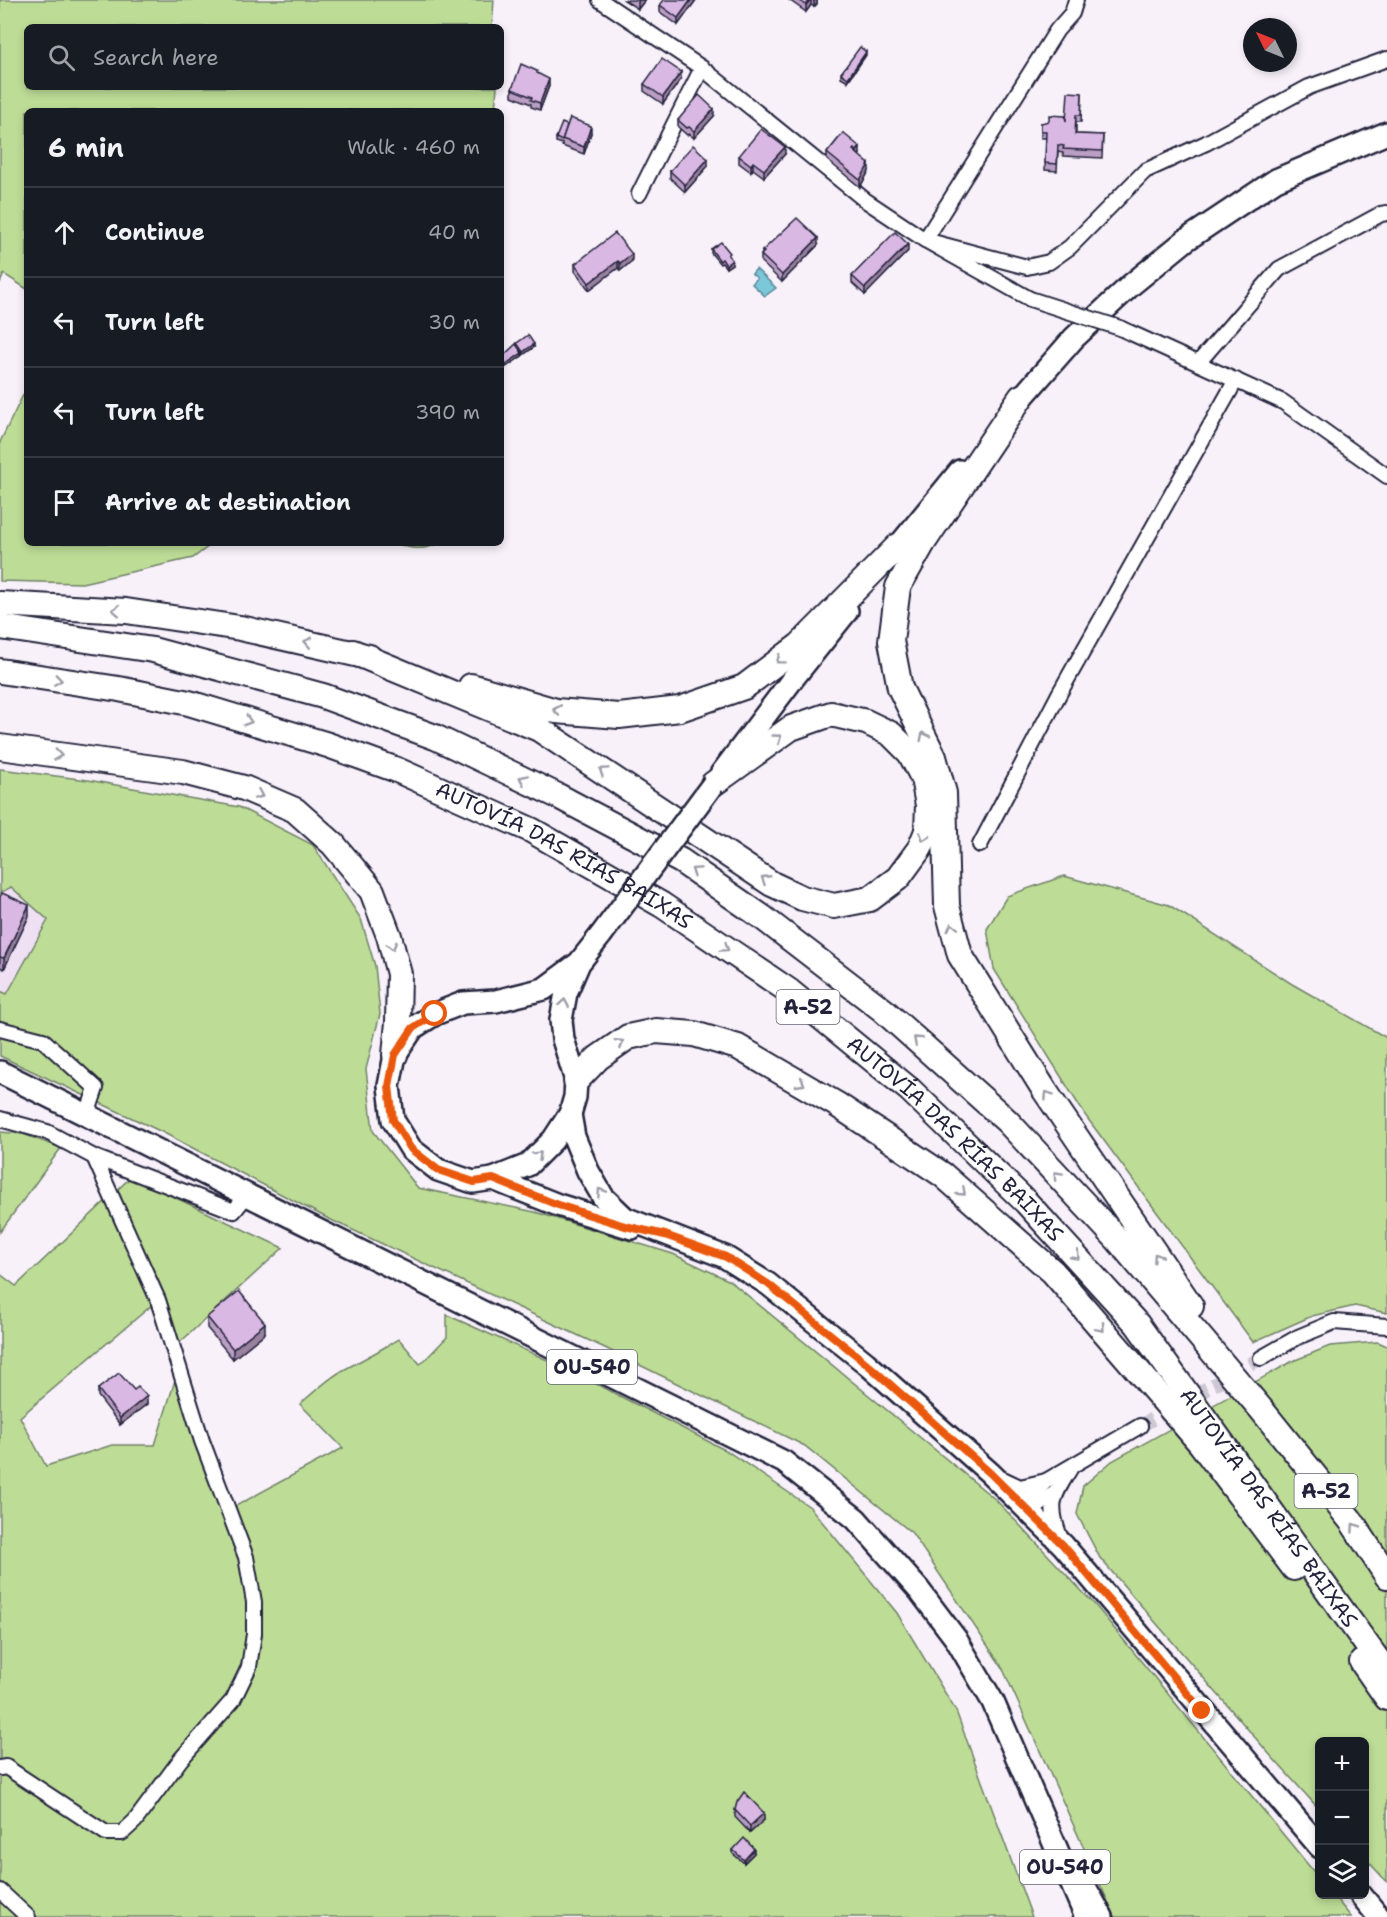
<!DOCTYPE html>
<meta charset="utf-8">
<style>
body{margin:0;font-family:"Shantell Sans",sans-serif;background:#20242c;color:#f1f3f6}
.controls{position:absolute;right:18px;bottom:18px;display:grid;overflow:hidden;border-radius:9px;box-shadow:0 3px 9px #0003}
.controls button{width:54px;height:54px;display:grid;place-items:center;padding:0;border:0;border-bottom:2px solid #363941;background:#171b24;color:#f1f3f6;font:30px sans-serif}
.compass{position:absolute;left:1243px;top:18px;width:54px;height:54px;border-radius:50%;background:#171b24;box-shadow:0 3px 9px #0003;rotate:313deg}
.stop{position:absolute;width:18px;height:18px;margin:-14px;border:4px solid #ea580c;border-radius:50%;background:#fff}
.stop.end{background:#ea580c;border-color:#fff;box-shadow:0 2px 6px #0008}
.list{margin:0;padding:0;list-style:none}
h2{display:flex;justify-content:space-between;align-items:center;height:78px;margin:0;padding:0 24px;font-size:26px}
h2 small{font-size:20px;font-weight:400;color:#9ea1a6}
.list li{display:grid;grid-template-columns:39px 1fr auto;gap:18px;align-items:center;box-sizing:border-box;height:90px;padding:0 24px;border-top:2px solid #363941}
.list b{display:block;font-size:22px;white-space:nowrap}
.list em{font-size:20px;font-style:normal;color:#9ea1a6}
.icon{flex:none;width:33px;height:33px;fill:none;stroke:currentColor;stroke-width:2;stroke-linecap:round;stroke-linejoin:round}
.map{position:relative;flex:none;width:1387px;height:1917px;overflow:hidden}
.search{position:absolute;background:#171b24;box-shadow:0 3px 9px #0003;left:24px;top:24px;width:480px;height:66px;display:flex;align-items:center;gap:15px;box-sizing:border-box;padding:0 21px;border-radius:9px;color:#9ea1a6;font-size:22px}
.panel{position:absolute;background:#171b24;box-shadow:0 3px 9px #0003;left:24px;top:108px;width:480px;height:438px;border-radius:9px}
.map>svg:first-child{display:block}
.built{fill:#efe0f3}
.green{fill:#bddd96;stroke:#708068;stroke-width:1.5}
.water{fill:#7ac8d8;stroke:#578699;stroke-width:1.5}
.lines{fill:none;stroke-linecap:round;stroke-linejoin:round}
.minor-tunnel{stroke:#cdc8d4;stroke-width:14;stroke-dasharray:14 7;stroke-linecap:butt}
.minor-casing{stroke:#22223b;stroke-width:18}
.primary-casing{stroke:#22223b;stroke-width:26}
.motorway-casing{stroke:#22223b;stroke-width:28}
.minor{stroke:#fff;stroke-width:14}
.primary{stroke:#fff;stroke-width:21}
.motorway{stroke:#fff;stroke-width:24}
.minor-bridge-casing{stroke:#22223b;stroke-width:18;stroke-linecap:butt}
.primary-bridge-casing{stroke:#22223b;stroke-width:26;stroke-linecap:butt}
.minor-bridge{stroke:#fff;stroke-width:14}
.primary-bridge{stroke:#fff;stroke-width:21}
.wall{fill:#bb9ec4;stroke:#22223b;stroke-width:1.5}
.shaded-wall{fill:#9981a0;stroke:#22223b;stroke-width:1.5}
.building{fill:#dab8e4;stroke:#22223b;stroke-width:1.5}
.oneway{stroke:#9c9ca7}
.route{stroke:#ea580c;stroke-width:8}
.labels{text-anchor:middle;stroke-width:6;stroke-linejoin:round;paint-order:stroke}
.shield{fill:#fff;stroke:#646476;stroke-width:1.5}
.shield-label{font-size:20px;font-weight:bold;fill:#22223b}
.street-label{font-size:21px;fill:#22223b;stroke:#fff}
</style>
<div class="map">
<svg width="1387" height="1917" viewBox="0 0 1387 1917">
<rect width="100%" height="100%" fill="#f8f1fa"/>
<filter id="ink" filterUnits="userSpaceOnUse"><feTurbulence type="fractalNoise" baseFrequency=".0167" numOctaves="2"/><feDisplacementMap in="SourceGraphic" scale="12" xChannelSelector="R" yChannelSelector="G"/><feConvolveMatrix kernelMatrix="1 2 1 2 8 2 1 2 1" color-interpolation-filters="sRGB"/></filter>
<g filter="url(#ink)">
<!-- built -->
<polygon class="built" points="11,887 48,920 7,994 0,991 0,893"/>
<!-- green -->
<g class="green">
<polygon points="0,0 494,0 492,27 27,27 27,87 497,87 495,110 27,111 27,289 4,274 0,283"/>
<polygon points="27,387 27,543 213,543 193,558 82,583 0,581 0,442"/>
<path d="M398,543H438C427,550 409,550 398,543Z"/>
<polygon points="0,769 88,780 239,807 313,845 361,919 375,966 380,1014 366,1069 373,1131 418,1188 535,1212 673,1254 730,1281 996,1500 1095,1605 1319,1878 1320,1894 1333,1895 1351,1917 1115,1917 1002,1667 912,1533 805,1446 605,1348 327,1218 164,1133 0,1056 0,991 7,994 48,920 11,887 0,893"/>
<polygon points="1064,876 1169,905 1292,984 1387,1038 1387,1313 1355,1306 1312,1316 1253,1342 1085,1115 994,969 987,929 1007,896"/>
<polygon points="0,1132 23,1134 61,1148 0,1232"/>
<path d="M131,1177L283,1248L177,1345L166,1346L151,1306L20,1417L46,1466L112,1445H155L176,1377L187,1373L234,1507L343,1448L300,1404C315,1391 331,1376 349,1367C366,1358 382,1349 399,1339L420,1364L423,1362L447,1337V1315L565,1368L727,1451L810,1507L897,1613L956,1711L1032,1917H0V1274L16,1286Z"/>
<polygon points="1378,1342 1387,1346 1387,1882 1365,1858 1364,1742 1320,1742 1319,1809 1271,1756 1100,1558 1077,1514 1083,1486 1112,1461 1293,1361 1330,1346"/>
</g>
<!-- water -->
<polygon class="water" points="756,269 776,288 765,296 752,284 757,278 752,274"/>
<g class="lines">
<!-- minor-tunnel -->
<polyline class="minor-tunnel" points="1140,1426 1261,1358"/>
<defs>
<g id="minor">
<polyline points="600,0 702,68 865,200 925,240 1030,299"/>
<polyline points="1076,0 1072,13 1057,30 925,240 1027,267 1049,262 1070,247 1145,171 1206,143 1309,87 1387,59"/>
<polyline points="639,194 702,68"/>
<polyline points="1120,328 1283,402 1387,476"/>
<polyline points="1198,363 1279,269 1381,214 1387,213"/>
<polyline points="980,845 1059,694 1236,380"/>
<polyline points="0,1029 43,1040 96,1088 87,1115"/>
<polyline points="0,1119 47,1132 94,1157 158,1300 202,1441 246,1557 254,1602 254,1634 249,1667 233,1700 181,1759 135,1821 122,1833 106,1833 6,1767 0,1768"/>
<polyline points="94,1157 234,1211 247,1195"/>
<polyline points="1261,1358 1298,1337 1334,1322 1387,1326"/>
<polyline points="1003,1479 1020,1487 1046,1481 1140,1426"/>
<polyline points="1046,1481 1028,1500 1027,1510 1037,1507 1055,1493"/>
<path d="M1060,1537C1048,1505 1052,1498 1070,1469"/>
<polyline points="0,1891 28,1917"/>
</g>
<g id="primary">
<polyline points="1011,410 1074,338 1131,285 1186,240 1276,180 1387,133"/>
<polyline points="889,558 960,471"/>
<polyline points="721,774 795,676 847,611"/>
<polyline points="579,963 544,989 496,1001 463,1003 435,1014 413,1028 395,1055 389,1086 393,1120 411,1149 438,1170 473,1182 493,1179 528,1165 553,1140 570,1114 575,1097 576,1081 563,1039 561,1020 566,993 579,963 601,935"/>
<polyline points="0,1072 784,1462 856,1519 919,1590 956,1639 993,1702 1086,1917"/>
<polyline points="570,1114 574,1137 588,1171 603,1197 625,1218 725,1257 768,1284 866,1363 990,1473 1063,1545 1320,1847"/>
<polyline points="493,1179 558,1205 632,1228"/>
<polyline points="1085,1887 1102,1917"/>
<polyline points="1360,1894 1379,1917"/>
</g>
<g id="motorway">
<polyline points="1021,397 923,543 898,587 891,641 900,688 934,757 944,793 947,906 960,955 1045,1091 1191,1306"/>
<polyline points="0,604 126,611 240,628 369,657"/>
<polyline points="0,627 153,650 323,696 435,737 558,796 681,861 762,917 883,1010 1007,1121 1117,1239 1261,1409 1352,1522 1387,1576"/>
<polyline points="353,652 539,729 772,884 802,898 834,906 870,899 898,878 920,848 927,831 928,805 923,778 910,753 891,734 866,722 831,714 791,728 713,784"/>
<path id="s1" d="M0,671L119,689L189,703L328,745L397,770L531,830L662,905L789,991L910,1090L1026,1202L1137,1324L1387,1673"/>
<polyline points="471,686 556,711 619,716 680,709 744,687 800,645 898,546"/>
<polyline points="0,747 183,772 244,788 295,810 333,844 372,891 389,936 399,974 398,1022 395,1055"/>
<polyline points="576,1081 598,1058 628,1037 656,1031 694,1034 738,1047 836,1104 943,1175 1053,1272 1201,1444 1294,1568"/>
<polyline points="1362,1662 1387,1698"/>
</g>
</defs>
<!-- minor casing -->
<use href="#minor" class="minor-casing"/>
<!-- primary casing -->
<use href="#primary" class="primary-casing"/>
<!-- motorway casing -->
<use href="#motorway" class="motorway-casing"/>
<!-- minor -->
<use href="#minor" class="minor"/>
<!-- primary -->
<use href="#primary" class="primary"/>
<!-- motorway -->
<use href="#motorway" class="motorway"/>
<defs>
<polyline id="minor-bridge" points="1030,299 1120,328"/>
<polyline id="primary-bridge" points="601,935 713,784"/>
</defs>
<!-- minor-bridge casing -->
<use href="#minor-bridge" class="minor-bridge-casing"/>
<!-- primary-bridge casing -->
<use href="#primary-bridge" class="primary-bridge-casing"/>
<!-- minor-bridge -->
<use href="#minor-bridge" class="minor-bridge"/>
<!-- primary-bridge -->
<use href="#primary-bridge" class="primary-bridge"/>
</g>
<!-- wall -->
<g class="wall">
<polygon points="624,0 645,0 638,9"/>
<polygon points="696,0 678,25 660,12 660,5"/>
<polygon points="789,0 817,0 817,4 814,7 811,5 806,12"/>
<polygon points="866,55 848,81 841,77 841,73"/>
<polygon points="537,74 549,86 540,110 531,107 531,104 512,96 512,89"/>
<polygon points="681,79 663,104 644,91 644,84"/>
<polygon points="1082,93 1081,122 1076,122 1076,134 1103,135 1102,158 1063,156 1063,153 1058,152 1057,171 1045,170 1046,138 1041,138 1041,123 1066,121"/>
<polygon points="714,116 694,138 689,134 687,135 678,127 678,120"/>
<polygon points="591,133 584,154 562,146 562,143 562,144 556,142 556,138"/>
<polygon points="843,133 860,154 859,156 869,171 860,187 827,160 827,153"/>
<polygon points="785,154 764,177 753,169 751,172 739,163 739,156"/>
<polygon points="708,166 685,192 670,178 670,171"/>
<polygon points="818,245 782,282 761,262 761,255 762,254 762,251"/>
<polygon points="711,249 729,257 732,264 726,268 722,263 720,264 711,253"/>
<polygon points="908,251 865,295 852,283 852,276"/>
<polygon points="632,261 620,271 618,268 589,290 575,271 575,264"/>
<polygon points="517,343 534,347 523,355 522,354 522,356 506,367 502,360 502,357 517,346"/>
<polygon points="0,897 29,916 4,969 0,967"/>
<polygon points="207,1317 265,1333 233,1359 207,1328"/>
<polygon points="98,1389 134,1390 147,1404 120,1425 98,1396"/>
<polygon points="735,1810 764,1820 750,1833 735,1817"/>
<polygon points="733,1850 754,1853 744,1863 733,1854"/>
</g>
<!-- shaded-wall -->
<g class="shaded-wall">
<polygon points="639,0 645,0 638,9 638,2"/>
<polygon points="691,0 696,0 678,25 678,18"/>
<polygon points="810,0 811,0 811,5 806,12 806,5"/>
<polygon points="814,0 817,0 817,4 814,7"/>
<polygon points="866,52 866,55 848,81 848,78"/>
<polygon points="681,72 681,79 663,104 663,97"/>
<polygon points="549,79 549,86 540,110 540,103"/>
<polygon points="714,109 714,116 694,138 694,131"/>
<polygon points="591,126 591,133 584,154 584,147"/>
<polygon points="785,147 785,154 764,177 764,170"/>
<polygon points="860,147 860,154 857,158 857,151"/>
<polygon points="708,159 708,166 685,192 685,185"/>
<polygon points="753,162 753,169 751,172 751,165"/>
<polygon points="869,164 869,171 860,187 860,180"/>
<polygon points="818,238 818,245 782,282 782,275"/>
<polygon points="908,244 908,251 865,295 865,288"/>
<polygon points="632,254 632,261 620,271 620,263"/>
<polygon points="732,260 732,264 726,268 726,265"/>
<polygon points="618,261 618,268 589,290 589,283"/>
<polygon points="534,344 534,347 523,355 523,352"/>
<polygon points="522,353 522,356 506,367 506,364"/>
<polygon points="29,905 29,916 4,969 4,958"/>
<polygon points="265,1323 265,1333 233,1359 233,1349"/>
<polygon points="147,1396 147,1404 120,1425 120,1418"/>
<polygon points="764,1813 764,1820 750,1833 750,1826"/>
<polygon points="754,1849 754,1853 744,1863 744,1860"/>
</g>
<!-- building -->
<g class="building">
<polygon points="664,0 691,0 678,18 660,5"/>
<polygon points="799,0 810,0 806,5"/>
<polygon points="860,47 866,52 848,78 841,73"/>
<polygon points="662,59 681,72 663,97 644,84"/>
<polygon points="521,64 537,71 537,73 549,79 540,103 531,100 532,97 512,89"/>
<polygon points="1068,92 1082,93 1081,115 1076,115 1075,134 1103,135 1102,151 1063,149 1064,146 1058,145 1057,164 1045,163 1046,131 1041,131 1041,123 1049,121 1049,115 1065,116 1066,121"/>
<polygon points="699,95 714,109 694,131 689,127 687,128 678,120"/>
<polygon points="570,118 591,126 584,147 562,139"/>
<polygon points="562,123 567,125 562,141 556,138"/>
<polygon points="761,129 785,147 764,170 753,162 751,165 739,156"/>
<polygon points="843,133 860,147 857,151 854,149 853,150 869,164 860,180 827,153"/>
<polygon points="693,145 708,159 685,185 670,171"/>
<polygon points="797,218 818,238 782,275 761,255 764,252 762,251"/>
<polygon points="895,232 908,244 865,288 852,276"/>
<polygon points="615,233 632,254 620,263 618,261 589,283 575,264"/>
<polygon points="721,242 730,253 728,255 732,260 726,265 722,259 720,261 711,249"/>
<polygon points="528,335 534,344 523,352 517,343"/>
<polygon points="516,344 522,353 506,364 502,357"/>
<polygon points="2,893 29,905 4,958 0,957 0,897"/>
<polygon points="239,1291 265,1323 233,1349 207,1317"/>
<polygon points="119,1373 134,1390 138,1387 147,1396 120,1418 98,1389"/>
<polygon points="744,1792 764,1813 750,1826 735,1810 737,1802"/>
<polygon points="744,1838 754,1849 744,1860 733,1850"/>
</g>
<!-- one-way arrows -->
<defs><path id="oneway-chevron" d="M-2-3.5L2.5 0L-2 3.5" fill="none" stroke-width="1.6" stroke-linecap="round" stroke-linejoin="round" transform="scale(1.5)"/></defs>
<g class="oneway">
<use href="#oneway-chevron" transform="translate(116 610) rotate(-177)"/>
<use href="#oneway-chevron" transform="translate(308 642) rotate(-168)"/>
<use href="#oneway-chevron" transform="translate(780 660) rotate(143)"/>
<use href="#oneway-chevron" transform="translate(58 680) rotate(8)"/>
<use href="#oneway-chevron" transform="translate(557 710) rotate(-170)"/>
<use href="#oneway-chevron" transform="translate(248 721) rotate(17)"/>
<use href="#oneway-chevron" transform="translate(924 736) rotate(-116)"/>
<use href="#oneway-chevron" transform="translate(778 738) rotate(-36)"/>
<use href="#oneway-chevron" transform="translate(58 755) rotate(8)"/>
<use href="#oneway-chevron" transform="translate(603 771) rotate(-146)"/>
<use href="#oneway-chevron" transform="translate(523 779) rotate(-155)"/>
<use href="#oneway-chevron" transform="translate(259 795) rotate(24)"/>
<use href="#oneway-chevron" transform="translate(924 837) rotate(109)"/>
<use href="#oneway-chevron" transform="translate(695 871) rotate(-146)"/>
<use href="#oneway-chevron" transform="translate(765 879) rotate(-147)"/>
<use href="#oneway-chevron" transform="translate(952 927) rotate(-104)"/>
<use href="#oneway-chevron" transform="translate(392 946) rotate(76)"/>
<use href="#oneway-chevron" transform="translate(725 948) rotate(34)"/>
<use href="#oneway-chevron" transform="translate(564 1003) rotate(-80)"/>
<use href="#oneway-chevron" transform="translate(917 1040) rotate(-138)"/>
<use href="#oneway-chevron" transform="translate(620 1043) rotate(-33)"/>
<use href="#oneway-chevron" transform="translate(801 1083) rotate(30)"/>
<use href="#oneway-chevron" transform="translate(1048 1095) rotate(-124)"/>
<use href="#oneway-chevron" transform="translate(538 1155) rotate(-45)"/>
<use href="#oneway-chevron" transform="translate(1057 1175) rotate(-133)"/>
<use href="#oneway-chevron" transform="translate(601 1192) rotate(-124)"/>
<use href="#oneway-chevron" transform="translate(962 1192) rotate(42)"/>
<use href="#oneway-chevron" transform="translate(1076 1256) rotate(48)"/>
<use href="#oneway-chevron" transform="translate(1157 1257) rotate(-124)"/>
<use href="#oneway-chevron" transform="translate(1101 1328) rotate(49)"/>
<use href="#oneway-chevron" transform="translate(1355 1527) rotate(-125)"/>
</g>
</g>
<g class="lines" filter="url(#ink)">
<!-- route -->
<polyline class="route" points="435,1014 413,1028 395,1055 389,1086 393,1120 411,1149 438,1170 474,1182 493,1179 558,1205 625,1226 665,1235 726,1257 768,1284 866,1363 990,1473 1063,1545 1202,1711"/>
</g>
<g class="labels">
<!-- shield labels -->
<g class="shield">
<rect x="776.5" y="990" width="63" height="34" rx="4.5"/>
<rect x="547" y="1350" width="90" height="34" rx="4.5"/>
<rect x="1294.5" y="1474" width="63" height="34" rx="4.5"/>
<rect x="1020" y="1850" width="90" height="34" rx="4.5"/>
</g>
<g class="shield-label">
<text x="808" y="1014">A-52</text>
<text x="592" y="1374">OU-540</text>
<text x="1326" y="1498">A-52</text>
<text x="1065" y="1874">OU-540</text>
</g>
<!-- street labels -->
<g class="street-label">
<text dy="7" stroke="none"><textPath href="#s1" startOffset="598">AUTOVÍA DAS RÍAS BAIXAS</textPath></text>
<text dy="7" stroke="none"><textPath href="#s1" startOffset="1084">AUTOVÍA DAS RÍAS BAIXAS</textPath></text>
<text dy="7" stroke="none"><textPath href="#s1" startOffset="1570">AUTOVÍA DAS RÍAS BAIXAS</textPath></text>
</g>
</g>
</svg>
<div class="controls">
<button>+</button>
<button>−</button>
<button><svg class="icon" aria-label="layers" viewBox="0 0 24 24"><path d="M12 4l9 5-9 5-9-5zM3 14l9 5 9-5"/></svg></button>
</div>
<svg class="compass" viewBox="-18 -18 36 36"><path d="M0-13l5 13h-10z" fill="#e53935"/><path d="M0 13l5-13h-10z" fill="#9ea1a6"/></svg>
<div class="stop" style="left:435px;top:1014px"></div>
<div class="stop end" style="left:1202px;top:1711px"></div>
<div class="search"><svg class="icon" aria-label="search" viewBox="0 0 24 24"><circle cx="10" cy="10" r="6"/><path d="M15 15l6 6"/></svg>Search here</div>
<section class="panel">
<h2>6 min<small>Walk · 460 m</small></h2>
<ul class="list">
<li><svg class="icon" aria-label="ahead" viewBox="0 0 24 24"><path d="M12 20V5M6 11l6-6 6 6"/></svg><div><b>Continue</b></div><em>40 m</em></li>
<li><svg class="icon" aria-label="left" viewBox="0 0 24 24"><path d="M17 20v-9H6M10 6l-5 5 5 5"/></svg><div><b>Turn left</b></div><em>30 m</em></li>
<li><svg class="icon" aria-label="left" viewBox="0 0 24 24"><path d="M17 20v-9H6M10 6l-5 5 5 5"/></svg><div><b>Turn left</b></div><em>390 m</em></li>
<li><svg class="icon" aria-label="arrive" viewBox="0 0 24 24"><path d="M6 21V4h12l-3 4 3 4H6"/></svg><div><b>Arrive at destination</b></div></li>
</ul>
</section>
</div>
